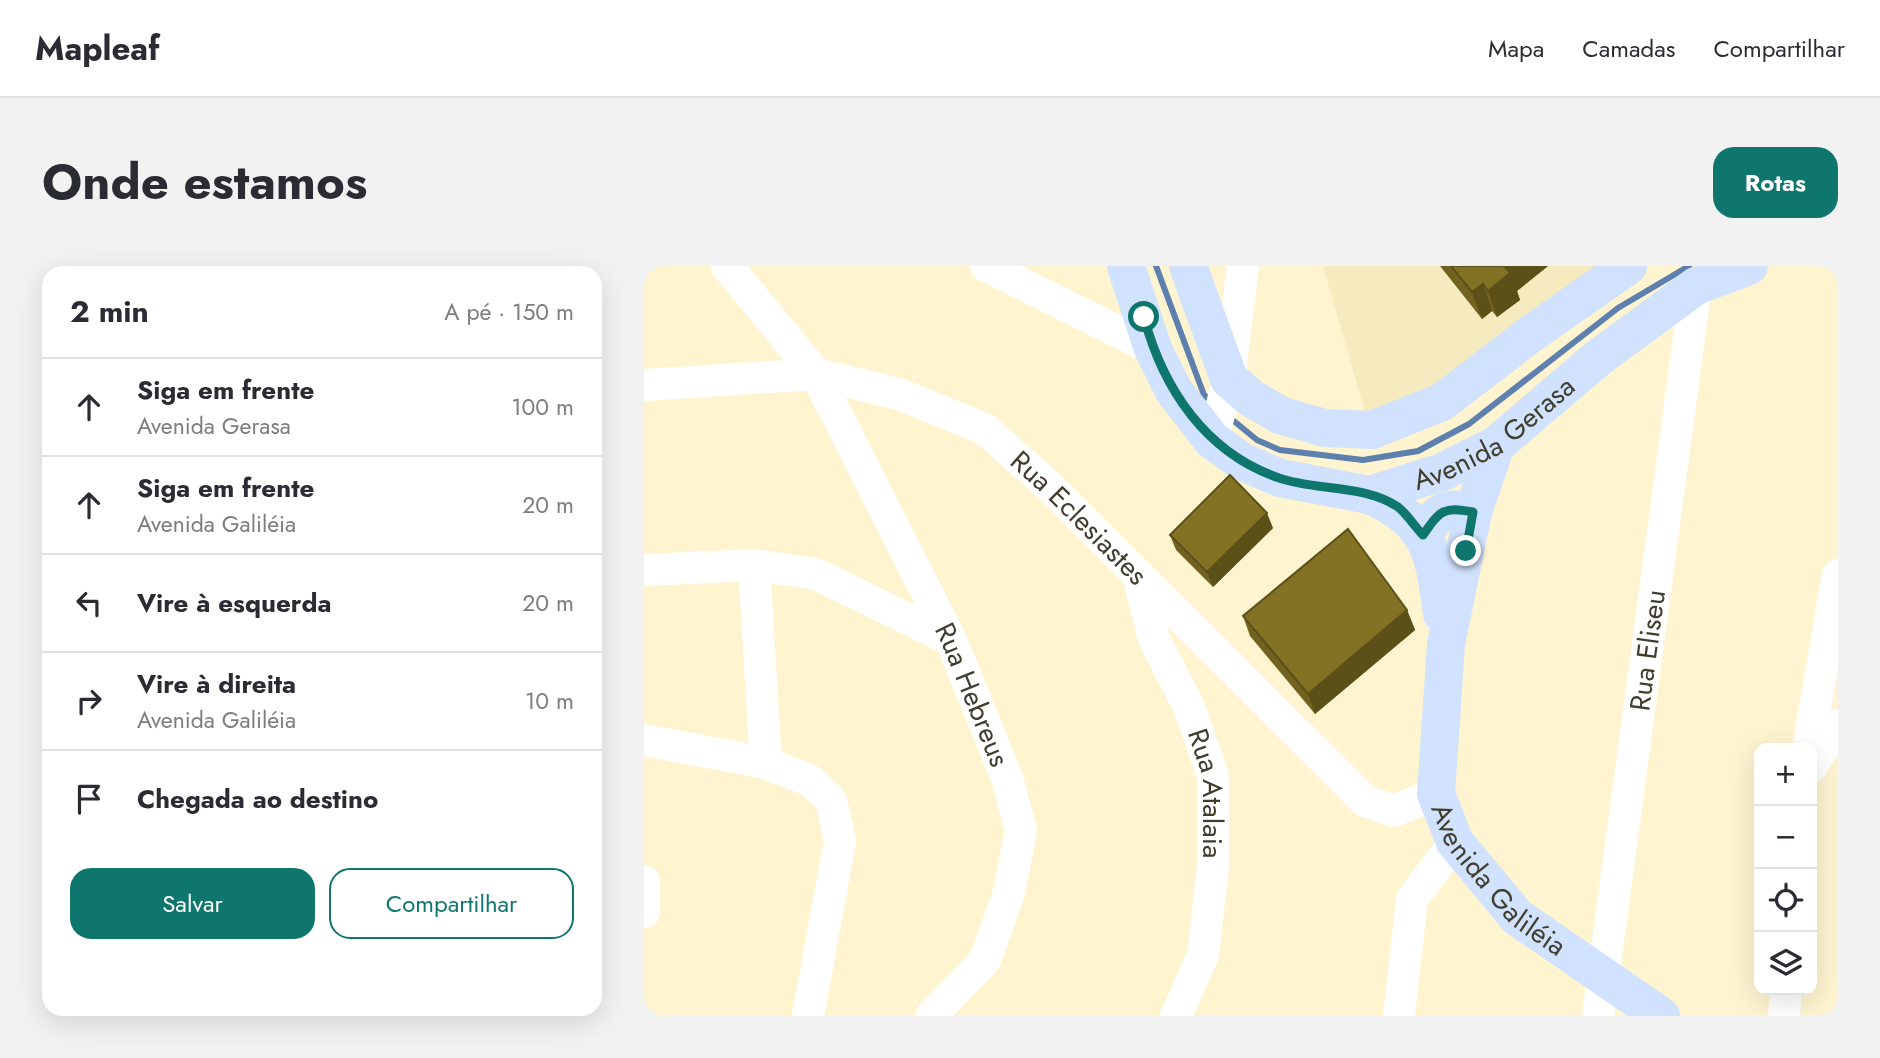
<!DOCTYPE html>
<html lang="pt">
<meta charset="utf-8">
<style>
body{margin:0;font-family:Jost,sans-serif;background:#f2f2f3;color:#2b2b33}
.controls{position:absolute;right:21px;bottom:21px;display:grid;overflow:hidden;border-radius:14px;box-shadow:0 7px 28px #0002}
.controls button{width:63px;height:63px;display:grid;place-items:center;padding:0;border:0;border-bottom:2px solid #e1e1e2;background:#fff;color:#2b2b33;font:35px sans-serif}
.stop{position:absolute;width:21px;height:21px;margin:-16px;border:5px solid #0f766e;border-radius:50%;background:#fff}
.stop.end{background:#0f766e;border-color:#fff;box-shadow:0 2px 7px #0008}
.list{margin:0;padding:0;list-style:none}
h2{display:flex;justify-content:space-between;align-items:center;height:91px;margin:0;padding:0 28px;font-size:30px}
h2 small{font-size:23px;font-weight:400;color:#7c7c81}
.list li{display:grid;grid-template-columns:46px 1fr auto;gap:21px;align-items:center;box-sizing:border-box;height:98px;padding:0 28px;border-top:2px solid #e1e1e2}
.list b{display:block;font-size:26px;white-space:nowrap}
.list p{margin:0;font-size:23px;white-space:nowrap;color:#7c7c81}
.list em{font-size:23px;font-style:normal;color:#7c7c81}
.actions{display:flex;gap:14px;padding:21px 28px}
.actions a{flex:1;padding:16px 0;border:2px solid #0f766e;border-radius:21px;text-align:center;font-size:24px;color:#0f766e}
.actions .main{background:#0f766e;color:#fff}
.icon{flex:none;width:38px;height:38px;fill:none;stroke:currentColor;stroke-width:2;stroke-linecap:round;stroke-linejoin:round}
.map{position:relative;flex:none;width:1194px;height:750px;overflow:hidden;border-radius:21px}
header{display:flex;align-items:center;gap:42px;box-sizing:border-box;height:98px;padding:0 35px;background:#fff;border-bottom:2px solid #e1e1e2}
header strong{font-size:33px}
nav{display:flex;gap:38px;margin-inline-start:auto;font-size:24px}
.intro{display:flex;align-items:center;justify-content:space-between;box-sizing:border-box;height:168px;padding:0 42px}
h1{margin:0;font-size:49px}
.button{padding:18px 32px;border-radius:21px;background:#0f766e;color:#fff;font-size:24px;font-weight:700}
main{display:flex;gap:42px;padding:0 42px}
aside{flex:1;background:#fff;border-radius:21px;box-shadow:0 7px 28px #0002}
.map>svg:first-child{display:block}
.built{fill:#f6ebbf}
.lines{fill:none;stroke-linecap:round;stroke-linejoin:round}
.stream{stroke:#5d80af;stroke-width:6}
.minor{stroke:#fff;stroke-width:32}
.major{stroke:#d0e2fd;stroke-width:38}
.wall{fill:#72621f}
.shaded-wall{fill:#5c5019}
.building{fill:#847224;stroke:#5c5019;stroke-width:2}
.route{stroke:#0f766e;stroke-width:9}
.labels{text-anchor:middle;stroke-width:7;stroke-linejoin:round;paint-order:stroke}
.street-label{font-size:28px;fill:#413d2f;stroke:#fff}
</style>
<header>
<strong>Mapleaf</strong>
<nav><a>Mapa</a><a>Camadas</a><a>Compartilhar</a></nav>
</header>
<div class="intro"><h1>Onde estamos</h1><a class="button">Rotas</a></div>
<main>
<aside>
<h2>2 min<small>A pé · 150 m</small></h2>
<ul class="list">
<li><svg class="icon" aria-label="ahead" viewBox="0 0 24 24"><path d="M12 20V5M6 11l6-6 6 6"/></svg><div><b>Siga em frente</b><p>Avenida Gerasa</p></div><em>100 m</em></li>
<li><svg class="icon" aria-label="ahead" viewBox="0 0 24 24"><path d="M12 20V5M6 11l6-6 6 6"/></svg><div><b>Siga em frente</b><p>Avenida Galiléia</p></div><em>20 m</em></li>
<li><svg class="icon" aria-label="left" viewBox="0 0 24 24"><path d="M17 20v-9H6M10 6l-5 5 5 5"/></svg><div><b>Vire à esquerda</b></div><em>20 m</em></li>
<li><svg class="icon" aria-label="right" viewBox="0 0 24 24"><path d="M7 20v-9h11M14 6l5 5-5 5"/></svg><div><b>Vire à direita</b><p>Avenida Galiléia</p></div><em>10 m</em></li>
<li><svg class="icon" aria-label="arrive" viewBox="0 0 24 24"><path d="M6 21V4h12l-3 4 3 4H6"/></svg><div><b>Chegada ao destino</b></div></li>
</ul>
<div class="actions"><a class="main">Salvar</a><a>Compartilhar</a></div>
</aside>
<div class="map">
<svg width="1194" height="750" viewBox="0 0 1194 750">
<rect width="100%" height="100%" fill="#fef4d0"/>
<!-- built -->
<polygon class="built" points="679,0 952,0 809,110 751,139 721,146"/>
<g class="lines">
<!-- stream -->
<g class="stream">
<polyline points="512,0 560,129 569,137"/>
<polyline points="585,151 613,174 636,184 719,194 774,185 825,158 974,42 1045,0"/>
</g>
<!-- minor -->
<g class="minor">
<path id="s1" d="M83,0L172,108L307,374L364,515L377,565L364,630L341,694L287,750"/>
<polyline points="342,0 509,83"/>
<path id="s2" d="M0,119L172,108L255,128L341,163L406,221L721,535L750,545L792,528"/>
<polyline points="568,174 585,113 599,0"/>
<polyline points="110,299 122,497"/>
<polyline points="0,304 110,299 172,308 307,374"/>
<path id="s3" d="M495,313L510,373L545,441L569,510V601L559,689L532,750"/>
<polyline points="0,474 122,497 167,515 187,534 196,575 164,750"/>
<polyline points="1164,482 1194,309"/>
<polyline points="1168,500 1194,459"/>
<polyline points="0,615 0,646"/>
<polyline points="755,750 768,633 811,576"/>
<path id="s4" d="M954,750L1052,20"/>
<polyline points="1140,750 1142,724"/>
</g>
<!-- major -->
<g class="major">
<path id="s5" d="M482,0L509,83L530,125L568,174L597,195L636,212L725,229L798,206L852,179L954,92L1052,20L1105,0"/>
<polyline points="544,0 585,113 607,132 638,150 681,162 728,164 798,136 884,70 984,0"/>
<path id="s6" d="M852,179L829,246L802,378L792,528L811,576L873,651L1017,750"/>
<path d="M725,229C786,255 790,287 798,348"/>
<path d="M779,269C796,244 799,240 829,246"/>
</g>
</g>
<!-- wall -->
<g class="wall">
<polygon points="796,0 904,0 873,25 876,34 853,51 848,45 838,53"/>
<polygon points="629,262 569,321 532,284 526,269"/>
<polygon points="763,344 771,364 671,448 606,370 599,350"/>
</g>
<!-- shaded-wall -->
<g class="shaded-wall">
<polygon points="862,0 904,0 873,25 876,34 853,51 844,25"/>
<polygon points="839,18 848,45 838,53 828,26"/>
<polygon points="623,247 629,262 569,321 563,306"/>
<polygon points="763,344 771,364 671,448 664,428"/>
</g>
<!-- building -->
<g class="building">
<polygon points="807,0 862,0 861,1 866,7 844,25 839,18 828,26"/>
<polygon points="586,209 623,247 563,306 526,269"/>
<polygon points="704,263 763,344 664,428 599,350"/>
</g>
<g class="lines">
<!-- route -->
<path class="route" d="M500,51C519,123 562,187 635,212C672,225 720,218 754,241C763,248 771,261 779,269C796,245 798,240 829,246L822,285"/>
</g>
<g class="labels">
<!-- street labels -->
<g class="street-label">
<text dy="10" stroke="none"><textPath href="#s5" startOffset="506">Avenida Gerasa</textPath></text>
<text dy="10" stroke="none"><textPath href="#s2" startOffset="480">Rua Eclesiastes</textPath></text>
<text dy="10" stroke="none"><textPath href="#s4" startOffset="369">Rua Eliseu</textPath></text>
<text dy="10" stroke="none"><textPath href="#s1" startOffset="497">Rua Hebreus</textPath></text>
<text dy="10" stroke="none"><textPath href="#s3" startOffset="228">Rua Atalaia</textPath></text>
<text dy="10" stroke="none"><textPath href="#s6" startOffset="464">Avenida Galiléia</textPath></text>
</g>
</g>
</svg>
<div class="controls">
<button>+</button>
<button>−</button>
<button><svg class="icon" aria-label="locate" viewBox="0 0 24 24"><circle cx="12" cy="12" r="6"/><path d="M12 2v4M12 18v4M2 12h4M18 12h4"/></svg></button>
<button><svg class="icon" aria-label="layers" viewBox="0 0 24 24"><path d="M12 4l9 5-9 5-9-5zM3 14l9 5 9-5"/></svg></button>
</div>
<div class="stop" style="left:500px;top:51px"></div>
<div class="stop end" style="left:822px;top:285px"></div>
</div>
</main>
